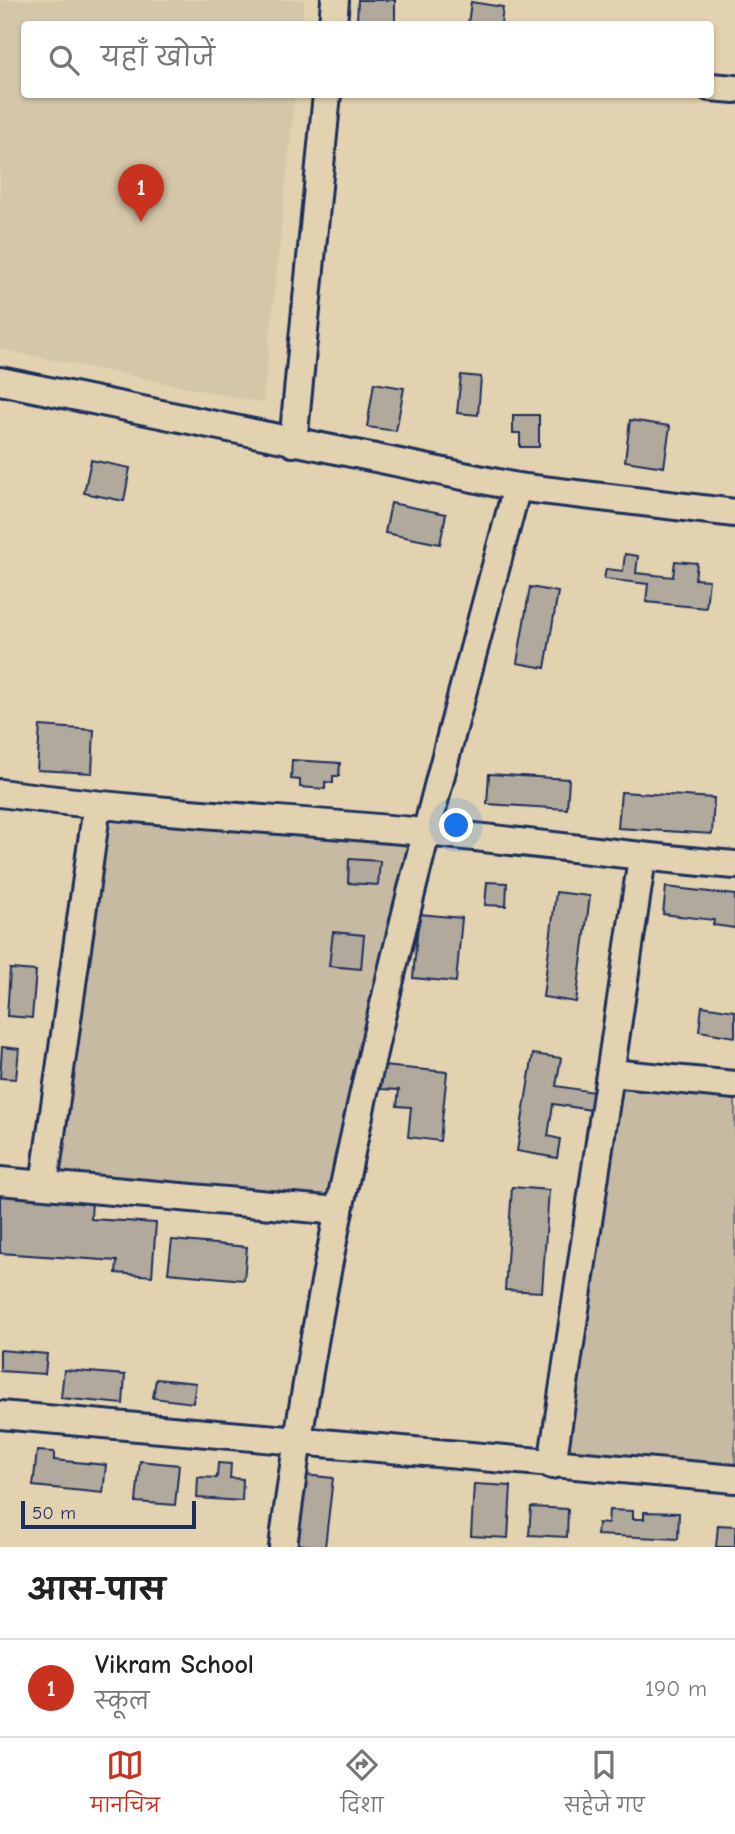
<!DOCTYPE html>
<html lang="hi">
<meta charset="utf-8">
<style>
body{margin:0;font-family:"Comic Neue","Playpen Sans Deva",sans-serif;background:#f2f2f2;color:#222}
.scale{position:absolute;left:21px;bottom:18px;width:175px;box-sizing:border-box;padding-left:7px;border:4px solid #1b2f5e;border-top:0;font-size:19px;line-height:24px;white-space:nowrap;color:#1b2f5e;-webkit-text-stroke:5px #e3d2af;paint-order:stroke}
.you{position:absolute;left:457px;top:826px;width:24px;height:24px;margin:-18px;border:5px solid #fff;border-radius:50%;background:#1a73e8;box-shadow:0 0 0 10px #1a73e833}
.badge{display:grid;place-items:center;width:46px;height:46px;border-radius:50%;background:#c8321e;color:#fff;font-size:23px;font-weight:700}
.pin{position:absolute;translate:-50% -58px;filter:drop-shadow(0 2px 4px #0008)}
.pin::after{content:'';position:absolute;top:37px;width:24px;height:21px;background:inherit;clip-path:polygon(0 0,100% 0,50% 100%)}
.list{margin:0;padding:0;list-style:none}
h2{display:flex;justify-content:space-between;align-items:center;height:91px;margin:0;padding:0 28px;font-size:30px}
h2 small{font-size:23px;font-weight:400;color:#767676}
.list li{display:grid;grid-template-columns:46px 1fr auto;gap:21px;align-items:center;box-sizing:border-box;height:98px;padding:0 28px;border-top:2px solid #e0e0e0}
.list b{display:block;font-size:26px;white-space:nowrap}
.list p{margin:0;font-size:23px;white-space:nowrap;color:#767676}
.list em{font-size:23px;font-style:normal;color:#767676}
.icon{flex:none;width:38px;height:38px;fill:none;stroke:currentColor;stroke-width:2;stroke-linecap:round;stroke-linejoin:round}
.map{position:relative;flex:none;width:735px;height:1547px;overflow:hidden}
.search{position:absolute;background:#fff;box-shadow:0 2px 5px #0004;left:21px;right:21px;top:21px;height:77px;display:flex;align-items:center;gap:18px;box-sizing:border-box;padding:0 24px;border-radius:7px;color:#767676;font-size:26px}
.sheet{height:189px;background:#fff}
nav{display:flex;justify-content:space-around;align-items:center;box-sizing:border-box;height:98px;border-top:2px solid #e0e0e0;background:#fff;font-size:19px;color:#767676}
nav a{display:grid;justify-items:center;gap:4px}
nav .on{color:#c8321e}
.map>svg:first-child{display:block}
.built{fill:#d4c6a9}
.green{fill:#c6baa3;stroke:#707480;stroke-width:2}
.building{fill:#b1a99b;stroke:#1b2f5e;stroke-width:2}
.lines{fill:none;stroke-linecap:round;stroke-linejoin:round}
.minor-casing{stroke:#1b2f5e;stroke-width:32}
.minor{stroke:#e3d2af;stroke-width:26}
</style>
<div class="map">
<svg width="735" height="1547" viewBox="0 0 735 1547">
<rect width="100%" height="100%" fill="#e3d2af"/>
<filter id="ink" filterUnits="userSpaceOnUse"><feTurbulence type="fractalNoise" baseFrequency=".0143" numOctaves="2"/><feDisplacementMap in="SourceGraphic" scale="14" xChannelSelector="R" yChannelSelector="G"/><feConvolveMatrix kernelMatrix="1 2 1 2 8 2 1 2 1" color-interpolation-filters="sRGB"/></filter>
<g filter="url(#ink)">
<!-- built -->
<polygon class="built" points="0,0 304,0 302,24 24,24 24,94 295,95 263,403 0,349"/>
<!-- green -->
<g class="green">
<polygon points="104,817 307,831 414,845 331,1198 59,1175"/>
<polygon points="619,1087 735,1095 735,1467 557,1454"/>
</g>
<!-- building -->
<g class="building">
<polygon points="358,0 395,0 395,22 357,22"/>
<polygon points="471,2 503,7 501,24 468,24"/>
<polygon points="461,375 481,377 478,415 457,413"/>
<polygon points="374,383 404,388 396,431 367,427"/>
<polygon points="513,415 539,415 539,447 520,447 520,433 513,433"/>
<polygon points="630,420 670,426 664,467 625,461"/>
<polygon points="91,460 130,468 124,501 84,493"/>
<polygon points="391,503 446,514 440,544 385,533"/>
<polygon points="625,554 638,556 636,573 673,577 675,561 697,563 695,579 709,580 706,608 646,602 648,584 604,579 606,569 623,571"/>
<polygon points="530,587 558,592 545,668 517,663"/>
<polygon points="40,726 94,730 92,773 37,770"/>
<polygon points="292,760 340,763 339,776 333,776 333,783 325,782 325,789 300,787 300,780 291,779"/>
<polygon points="489,774 569,779 567,809 487,804"/>
<polygon points="621,792 714,798 712,834 618,828"/>
<polygon points="349,859 380,861 378,885 348,883"/>
<polygon points="487,882 507,883 506,906 485,905"/>
<polygon points="666,887 735,895 735,928 713,925 714,920 663,914"/>
<polygon points="556,892 590,896 576,1002 543,997"/>
<polygon points="419,914 462,918 456,982 413,978"/>
<polygon points="333,932 364,935 361,969 329,966"/>
<polygon points="10,969 36,971 32,1018 7,1016"/>
<polygon points="702,1006 735,1011 735,1037 699,1031"/>
<polygon points="2,1047 19,1049 16,1079 0,1078"/>
<polygon points="533,1054 561,1058 556,1086 594,1092 591,1110 553,1104 548,1136 560,1139 557,1158 517,1151"/>
<polygon points="383,1066 447,1072 440,1141 408,1137 411,1107 397,1106 399,1090 381,1089"/>
<polygon points="512,1187 549,1190 542,1292 505,1290"/>
<polygon points="0,1193 92,1199 91,1219 156,1223 152,1276 116,1273 117,1261 0,1253"/>
<polygon points="172,1240 247,1247 244,1280 168,1273"/>
<polygon points="0,1350 47,1354 45,1374 0,1371"/>
<polygon points="64,1370 125,1375 123,1404 61,1398"/>
<polygon points="156,1379 196,1383 193,1403 153,1398"/>
<polygon points="37,1451 54,1452 54,1460 106,1465 103,1493 33,1486"/>
<polygon points="140,1461 179,1465 175,1505 136,1502"/>
<polygon points="218,1463 231,1464 230,1478 243,1479 242,1501 197,1498 198,1477 217,1478"/>
<polygon points="304,1475 333,1478 325,1547 296,1544"/>
<polygon points="474,1484 511,1486 508,1538 471,1536"/>
<polygon points="531,1507 568,1509 567,1537 529,1535"/>
<polygon points="609,1510 633,1511 633,1519 644,1519 644,1512 679,1513 678,1539 597,1535 598,1523 608,1524"/>
<polygon points="718,1525 735,1526 735,1547 716,1547"/>
</g>
<g class="lines">
<defs>
<g id="minor">
<polyline points="333,24 335,0"/>
<polyline points="710,87 735,89"/>
<polyline points="0,381 517,487 735,513"/>
<polyline points="293,443 327,94"/>
<path d="M0,793C141,812 282,819 423,832C527,841 631,857 735,865"/>
<polyline points="611,1073 735,1085"/>
<polyline points="0,1181 339,1211"/>
<polyline points="44,1184 97,806"/>
<polyline points="0,1415 735,1479"/>
<polyline points="552,1465 642,858"/>
<path d="M283,1547C328,1188 424,836 517,487"/>
</g>
</defs>
<!-- minor casing -->
<use href="#minor" class="minor-casing"/>
<!-- minor -->
<use href="#minor" class="minor"/>
</g>
</g>
</svg>
<div class="scale">50 m</div>
<div class="you"></div>
<div class="pin badge" style="left:141px;top:222px">1</div>
<div class="search"><svg class="icon" aria-label="search" viewBox="0 0 24 24"><circle cx="10" cy="10" r="6"/><path d="M15 15l6 6"/></svg>यहाँ खोजें</div>
</div>
<section class="sheet">
<h2>आस-पास<small></small></h2>
<ul class="list">
<li><span class="badge">1</span><div><b>Vikram School</b><p>स्कूल</p></div><em>190 m</em></li>
</ul>
</section>
<nav>
<a class="on"><svg class="icon" aria-label="map" viewBox="0 0 24 24"><path d="M3 6l6-2 6 2 6-2v14l-6 2-6-2-6 2zM9 4v14M15 6v14"/></svg>मानचित्र</a>
<a><svg class="icon" aria-label="directions" viewBox="0 0 24 24"><path d="M12 3l9 9-9 9-9-9zM9 14v-3h6M13 9l2 2-2 2"/></svg>दिशा</a>
<a><svg class="icon" aria-label="saved" viewBox="0 0 24 24"><path d="M7 4h10v16l-5-4-5 4z"/></svg>सहेजे गए</a>
</nav>
